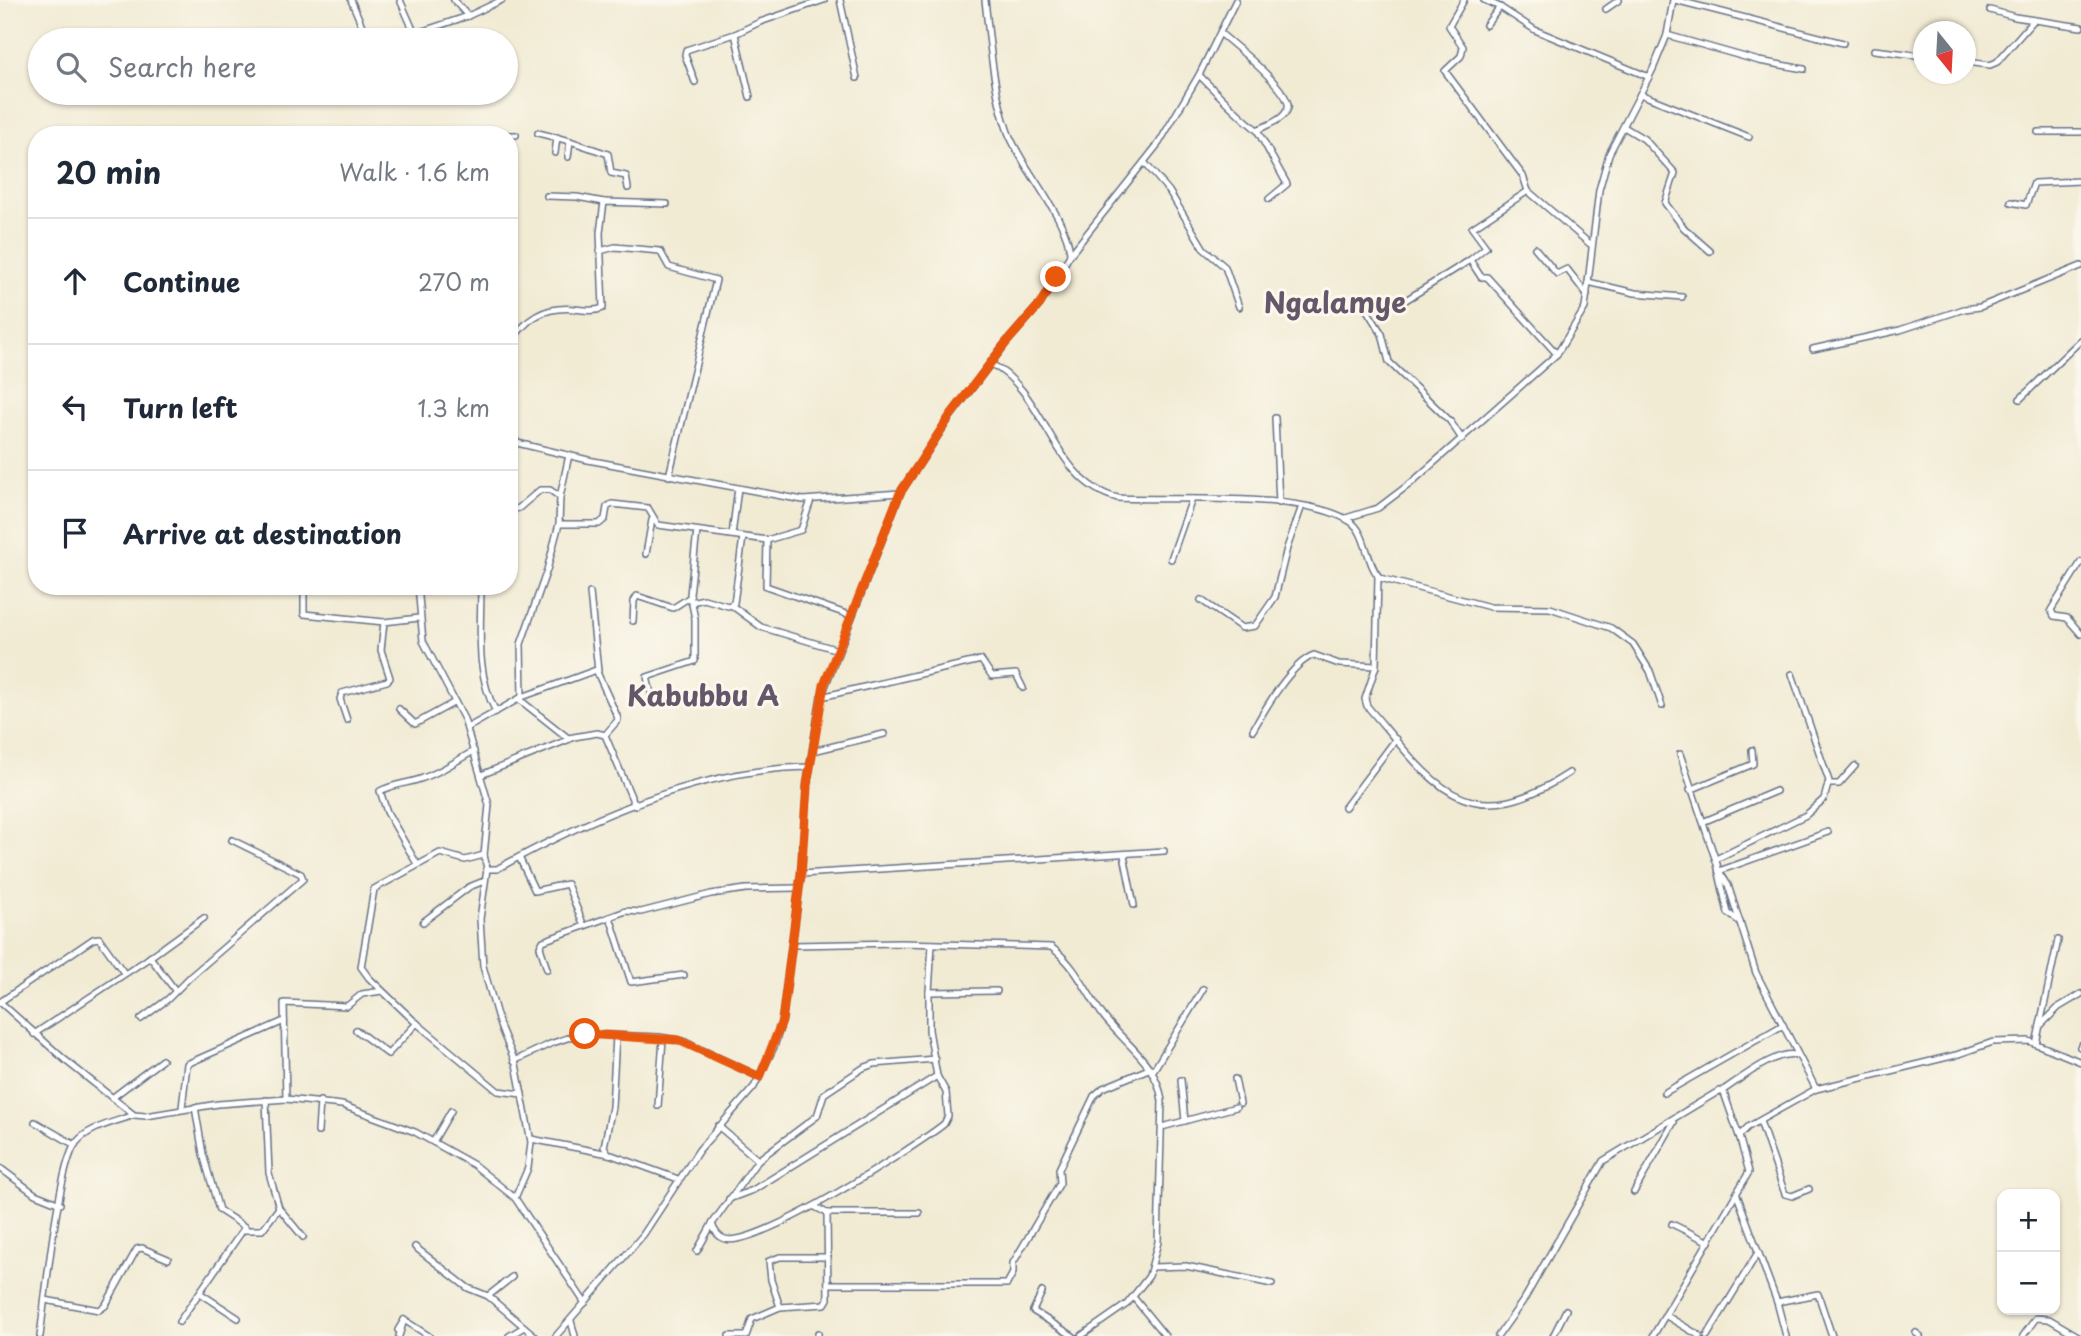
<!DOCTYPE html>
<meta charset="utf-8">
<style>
body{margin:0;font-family:"Playpen Sans",sans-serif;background:#f2f2f3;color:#1f2937}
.controls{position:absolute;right:21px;bottom:21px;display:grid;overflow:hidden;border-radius:14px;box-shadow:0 2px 5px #0004}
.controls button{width:63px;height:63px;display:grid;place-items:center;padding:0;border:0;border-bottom:2px solid #e0e1e3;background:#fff;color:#1f2937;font:35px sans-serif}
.compass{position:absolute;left:1913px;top:21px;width:63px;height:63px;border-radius:50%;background:#fff;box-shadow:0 2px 5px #0004;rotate:162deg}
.stop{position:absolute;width:21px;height:21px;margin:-16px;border:5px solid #ea580c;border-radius:50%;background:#fff}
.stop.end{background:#ea580c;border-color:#fff;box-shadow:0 2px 7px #0008}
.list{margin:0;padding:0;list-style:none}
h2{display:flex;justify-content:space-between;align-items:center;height:91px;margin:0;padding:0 28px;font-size:30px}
h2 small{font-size:23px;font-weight:400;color:#747a83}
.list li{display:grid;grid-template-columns:46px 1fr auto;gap:21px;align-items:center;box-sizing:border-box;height:126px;padding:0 28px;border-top:2px solid #e0e1e3}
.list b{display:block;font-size:26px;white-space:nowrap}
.list em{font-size:23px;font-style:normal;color:#747a83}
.icon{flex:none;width:38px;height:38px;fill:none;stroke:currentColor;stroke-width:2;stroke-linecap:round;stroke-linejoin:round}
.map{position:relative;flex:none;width:2081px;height:1336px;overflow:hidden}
.search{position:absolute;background:#fff;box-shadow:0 2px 5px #0004;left:28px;top:28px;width:490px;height:77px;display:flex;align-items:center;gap:18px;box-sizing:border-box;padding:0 24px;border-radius:38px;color:#747a83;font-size:26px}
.panel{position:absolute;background:#fff;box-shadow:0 2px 5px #0004;left:28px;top:126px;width:490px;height:469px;border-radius:28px}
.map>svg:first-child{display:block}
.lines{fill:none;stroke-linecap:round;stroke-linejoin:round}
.minor-casing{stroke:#667187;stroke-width:8}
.minor{stroke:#fff;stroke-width:5}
.route{stroke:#ea580c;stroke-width:9}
.labels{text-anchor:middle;stroke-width:6;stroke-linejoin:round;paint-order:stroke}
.quarter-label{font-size:28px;font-weight:bold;fill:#65576a;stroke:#fbf7ec}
</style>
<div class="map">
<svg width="2081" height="1336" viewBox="0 0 2081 1336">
<rect width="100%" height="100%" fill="#fbf7ec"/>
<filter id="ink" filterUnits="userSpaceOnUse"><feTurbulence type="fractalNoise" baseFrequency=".0143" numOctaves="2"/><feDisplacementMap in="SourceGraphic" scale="14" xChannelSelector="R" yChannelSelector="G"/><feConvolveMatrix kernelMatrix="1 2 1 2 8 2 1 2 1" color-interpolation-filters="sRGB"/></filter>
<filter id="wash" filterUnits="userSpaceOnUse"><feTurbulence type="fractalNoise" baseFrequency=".00686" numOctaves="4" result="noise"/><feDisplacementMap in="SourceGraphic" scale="28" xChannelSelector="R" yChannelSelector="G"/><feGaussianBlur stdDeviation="1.57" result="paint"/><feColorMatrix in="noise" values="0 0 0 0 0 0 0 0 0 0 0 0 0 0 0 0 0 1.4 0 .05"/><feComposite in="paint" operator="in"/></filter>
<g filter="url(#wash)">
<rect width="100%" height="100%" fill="#f1ebd4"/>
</g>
<g filter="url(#ink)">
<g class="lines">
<defs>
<g id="minor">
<polyline points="351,0 368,40"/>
<polyline points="400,0 415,34"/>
<polyline points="454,0 468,16"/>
<polyline points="840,0 857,78"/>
<path d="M985,0C990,43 993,91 1008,132C1022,169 1069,219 1070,255"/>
<polyline points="1464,0 1449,26 1463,47 1461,56 1445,71 1523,176 1528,191 1590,244"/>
<polyline points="1484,0 1500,7"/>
<polyline points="1675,0 1843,43"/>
<polyline points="1606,9 1619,0"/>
<polyline points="1990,10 2015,17 2081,27"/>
<polyline points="1486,25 1500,7 1535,30 1649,77"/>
<polyline points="1667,35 1759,61 1804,69"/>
<polyline points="396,40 468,16 502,0"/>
<polyline points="1874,50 1924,56"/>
<polyline points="1966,62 1990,65 1997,62 2033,21"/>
<path d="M1199,75C1218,94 1236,113 1257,130C1267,125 1284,120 1288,108C1292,91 1234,45 1220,33"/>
<polyline points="695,82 685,55 686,50 735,34"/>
<polyline points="1640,94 1749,137"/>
<polyline points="750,97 735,34 760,22 824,0"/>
<polyline points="1624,127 1644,139 1675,173 1665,203 1684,228 1710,251"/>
<polyline points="1257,130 1287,184 1269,199"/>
<polyline points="2038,132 2081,132"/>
<polyline points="538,133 570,141"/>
<polyline points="509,135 516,135"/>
<polyline points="555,153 557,137"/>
<polyline points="568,157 570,141 608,154 611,173 626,176 628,188"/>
<polyline points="1144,162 1169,191 1204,249 1225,267 1239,307"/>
<polyline points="1528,191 1472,228 1486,247 1470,260 1481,277 1487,277 1557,354"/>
<polyline points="547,196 577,197 604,202"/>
<polyline points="2011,202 2026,205 2034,183 2081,181"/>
<polyline points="1535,248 1557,274 1567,269 1587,295"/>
<polyline points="600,251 615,247 660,251 669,267 716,280 669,476"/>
<polyline points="1588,282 1635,293 1682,297"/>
<path d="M509,345C525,319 543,306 575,309C584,310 594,312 603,308L600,233L604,202L667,204"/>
<polyline points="1813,349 1900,330 1964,309 1980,307 2081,266"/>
<path d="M991,364C1048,393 1051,482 1118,498C1175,501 1306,491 1351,522C1367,533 1366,564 1380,578L1490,607L1550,608L1611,628L1633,644L1650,671L1662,706"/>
<polyline points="2020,399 2081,340"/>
<polyline points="1275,418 1279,503"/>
<polyline points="509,427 517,443"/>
<polyline points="1462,439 1450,421 1389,362 1382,334 1365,307 1381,298 1389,305 1401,303 1470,260"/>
<polyline points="509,441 588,460 803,500 900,493"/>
<polyline points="560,497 569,455"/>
<polyline points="509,511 519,508 540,490 550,490 560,497 559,524"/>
<polyline points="1346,518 1378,508 1411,483 1557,354 1585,308 1599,190 1609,154 1653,69 1667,35 1673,0"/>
<polyline points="732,535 738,488"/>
<polyline points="767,540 766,586 852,616"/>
<polyline points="646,554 652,520"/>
<polyline points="1171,559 1192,499"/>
<polyline points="2081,562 2051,610 2054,616 2067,618 2081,634"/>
<path d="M1378,576L1376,666L1365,699L1367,706C1432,781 1464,842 1569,773"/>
<polyline points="418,586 423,641 464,719 489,805 484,855 487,869 480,919 483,966 500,1026 516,1064 531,1142 528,1168 515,1198"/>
<path d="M481,586C481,630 475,673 496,712"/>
<polyline points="304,588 304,614 384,622 419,618"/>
<polyline points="590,593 598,671"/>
<polyline points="1201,600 1242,628 1255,626 1275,597 1287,548 1302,506"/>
<polyline points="691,602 704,599 728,606 734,603 743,537"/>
<polyline points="731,605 761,627 838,650"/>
<polyline points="633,621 634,601 637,596 673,608 690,597"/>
<polyline points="522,697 596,670 617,716 618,720 605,735"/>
<polyline points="652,697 647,677 695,661 695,619 690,594 697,531"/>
<polyline points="821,697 981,660 992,676 1016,674 1023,688"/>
<polyline points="520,700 568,738 597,733 605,735"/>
<polyline points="399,709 415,724 455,702"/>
<polyline points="347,720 340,699 342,693 387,681 390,678 381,650 384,622"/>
<polyline points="467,728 522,697 521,644 547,570 559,524 599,524 605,519 607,507 612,504 648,508 658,525 767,540 801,530 811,500"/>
<path d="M1253,730C1265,709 1291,663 1314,655L1339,664L1376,666"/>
<polyline points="605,735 635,806"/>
<polyline points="813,751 884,734"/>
<polyline points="1680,754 1717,864 1728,913 1740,922"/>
<polyline points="481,775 570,739"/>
<polyline points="1828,784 1839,784 1855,766"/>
<polyline points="1690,790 1753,764 1752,750"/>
<polyline points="1345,807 1396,739"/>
<polyline points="1705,821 1776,791"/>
<polyline points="484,855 465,860 440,853 374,889 361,967 369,978 413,1020 498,1091 522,1094"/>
<polyline points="1124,855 1134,905"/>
<polyline points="519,857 535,891 567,884 584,926"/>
<polyline points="1716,859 1806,815 1824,799 1829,781 1792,674"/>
<path d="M417,864L387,812L380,791C396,783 408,784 423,778C442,772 457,760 474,751"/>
<path d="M487,869H497C589,818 704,768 810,767"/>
<polyline points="801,874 1164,851"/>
<polyline points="610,917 631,982 684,975"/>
<polyline points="423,922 469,887 484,881"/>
<polyline points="932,944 929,992 997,991"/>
<path d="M792,945L901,943L1051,947C1077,966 1086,993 1104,1017C1127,1046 1157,1063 1162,1101L1158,1242L1149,1276L1127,1304L1081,1336"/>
<polyline points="150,957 175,990"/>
<polyline points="547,969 540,947 543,941 626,911 641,912 711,894 746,889 798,888"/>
<polyline points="0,1002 65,1060 134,1115 146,1116 218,1104 286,1099 342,1105 415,1132 474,1165 515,1198 585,1303"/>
<polyline points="0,1002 93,939 99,938 124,973"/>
<polyline points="141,1019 168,999 190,977 303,879 301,874 232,840"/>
<polyline points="2040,1026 2059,1007 2081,994"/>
<polyline points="356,1030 388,1054 417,1023"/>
<polyline points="34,1034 146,960 204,918"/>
<polyline points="2036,1044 2058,940"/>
<polyline points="2080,1047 2081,1045"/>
<polyline points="514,1061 550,1044 579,1034 659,1037 683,1041 760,1077"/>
<polyline points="1153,1071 1203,989"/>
<polyline points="1235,1079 1240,1103"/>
<polyline points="1181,1080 1185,1121"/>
<polyline points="1816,1089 1756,973 1728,885 1719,871 1828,832"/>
<path d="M1722,1091C1739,1080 1780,1047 1798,1056"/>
<polyline points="1664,1093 1783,1025"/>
<polyline points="112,1098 162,1060"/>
<polyline points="286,1099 284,1003 347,1006 362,994 382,991"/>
<polyline points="658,1106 663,1039"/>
<polyline points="182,1108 187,1064 284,1021"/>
<polyline points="1760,1121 1785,1194 1792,1196 1809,1189"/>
<polyline points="35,1122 75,1145"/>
<polyline points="718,1126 758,1160"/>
<polyline points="1162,1127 1236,1107"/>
<polyline points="318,1132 320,1101"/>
<polyline points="531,1139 609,1154 678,1179"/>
<polyline points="433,1142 451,1111"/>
<polyline points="609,1154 604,1147 612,1107 616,1036"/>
<polyline points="0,1168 35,1194 60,1204"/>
<polyline points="1634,1192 1674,1122"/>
<polyline points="1737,1195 1777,1302 1786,1336"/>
<polyline points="729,1199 753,1190 937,1076"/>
<polyline points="815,1207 827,1213 919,1213"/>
<polyline points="279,1208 303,1237"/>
<path d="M712,1224C714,1230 718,1237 725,1239C756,1249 915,1147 944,1124L948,1116L946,1092L937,1076L929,1030V992"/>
<polyline points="1672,1224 1709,1242"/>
<polyline points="244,1230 262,1230 279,1208 269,1173 266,1100"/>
<polyline points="415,1247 468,1288 488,1296 535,1336"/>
<polyline points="697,1251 712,1224 758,1160 817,1116 824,1094 863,1068 874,1064 935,1059"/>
<polyline points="1152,1267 1186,1266 1272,1284"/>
<polyline points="828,1284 1007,1284 1013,1273 1013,1263 1060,1183 1059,1169 1094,1096 1103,1088 1151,1068"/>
<polyline points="1042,1292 1033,1311 1073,1336"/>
<polyline points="200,1293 238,1318"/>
<polyline points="488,1296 512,1277"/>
<polyline points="1134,1298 1165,1336"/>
<polyline points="45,1300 99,1310 105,1306 137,1249 142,1248 168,1259"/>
<polyline points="1777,1302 1818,1294 1832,1336"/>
<polyline points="780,1307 771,1280 769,1261 780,1257 828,1257"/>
<polyline points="1665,1315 1700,1336"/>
<polyline points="404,1320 429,1336"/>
<polyline points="571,1321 575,1336"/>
<polyline points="179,1322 245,1227 219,1210 203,1154 195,1107"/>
<polyline points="398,1330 404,1320 399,1336"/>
<polyline points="818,1333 818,1336"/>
<polyline points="1916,1333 1920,1336"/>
<path d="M40,1336C45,1300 58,1167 76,1143C88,1127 116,1122 134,1115"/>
<polyline points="509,1336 524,1327"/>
<polyline points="556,1336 643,1235 699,1150 754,1087 774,1047 782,1021 801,874 807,785 821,697 900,493 950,417 1005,344 1040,304 1070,255 1159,143 1199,75 1236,0"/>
<polyline points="729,1336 745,1336"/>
<polyline points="746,1336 752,1319 780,1307 825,1304 828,1299 827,1213"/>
<polyline points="1498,1336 1525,1298 1603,1161 1719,1091 1724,1093 1739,1136"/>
<polyline points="1553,1336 1566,1310"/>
<polyline points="1653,1336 1749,1172 1739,1136 1748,1127 1816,1089 1956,1055 1993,1042 2029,1041 2081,1062"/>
<polyline points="1707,1336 1757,1254"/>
<polyline points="2023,1336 2036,1318 2049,1319 2078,1336"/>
</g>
</defs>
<!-- minor casing -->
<use href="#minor" class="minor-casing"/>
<!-- minor -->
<use href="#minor" class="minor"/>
</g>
</g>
<g class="lines" filter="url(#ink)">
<!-- route -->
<polyline class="route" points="585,1034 678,1040 760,1077 782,1021 801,874 807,785 824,685 900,493 950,416 1005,344 1040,304 1056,277"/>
</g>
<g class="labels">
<!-- quarter labels -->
<g class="quarter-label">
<text x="1335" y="313">Ngalamye</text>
<text x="703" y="706">Kabubbu A</text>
</g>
</g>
</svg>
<div class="controls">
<button>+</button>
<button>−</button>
</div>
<svg class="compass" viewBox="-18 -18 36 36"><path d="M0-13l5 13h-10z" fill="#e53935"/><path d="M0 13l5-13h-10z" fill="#747a83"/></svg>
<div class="stop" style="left:585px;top:1034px"></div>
<div class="stop end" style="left:1056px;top:277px"></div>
<div class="search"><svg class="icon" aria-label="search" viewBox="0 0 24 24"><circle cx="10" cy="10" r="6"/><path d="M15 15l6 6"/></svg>Search here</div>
<section class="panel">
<h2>20 min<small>Walk · 1.6 km</small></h2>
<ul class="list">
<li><svg class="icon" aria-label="ahead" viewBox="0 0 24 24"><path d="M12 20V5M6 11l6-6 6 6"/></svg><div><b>Continue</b></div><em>270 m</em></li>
<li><svg class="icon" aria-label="left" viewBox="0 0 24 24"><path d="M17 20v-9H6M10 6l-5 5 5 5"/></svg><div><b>Turn left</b></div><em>1.3 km</em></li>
<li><svg class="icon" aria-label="arrive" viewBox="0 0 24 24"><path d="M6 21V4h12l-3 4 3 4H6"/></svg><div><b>Arrive at destination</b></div></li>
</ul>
</section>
</div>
